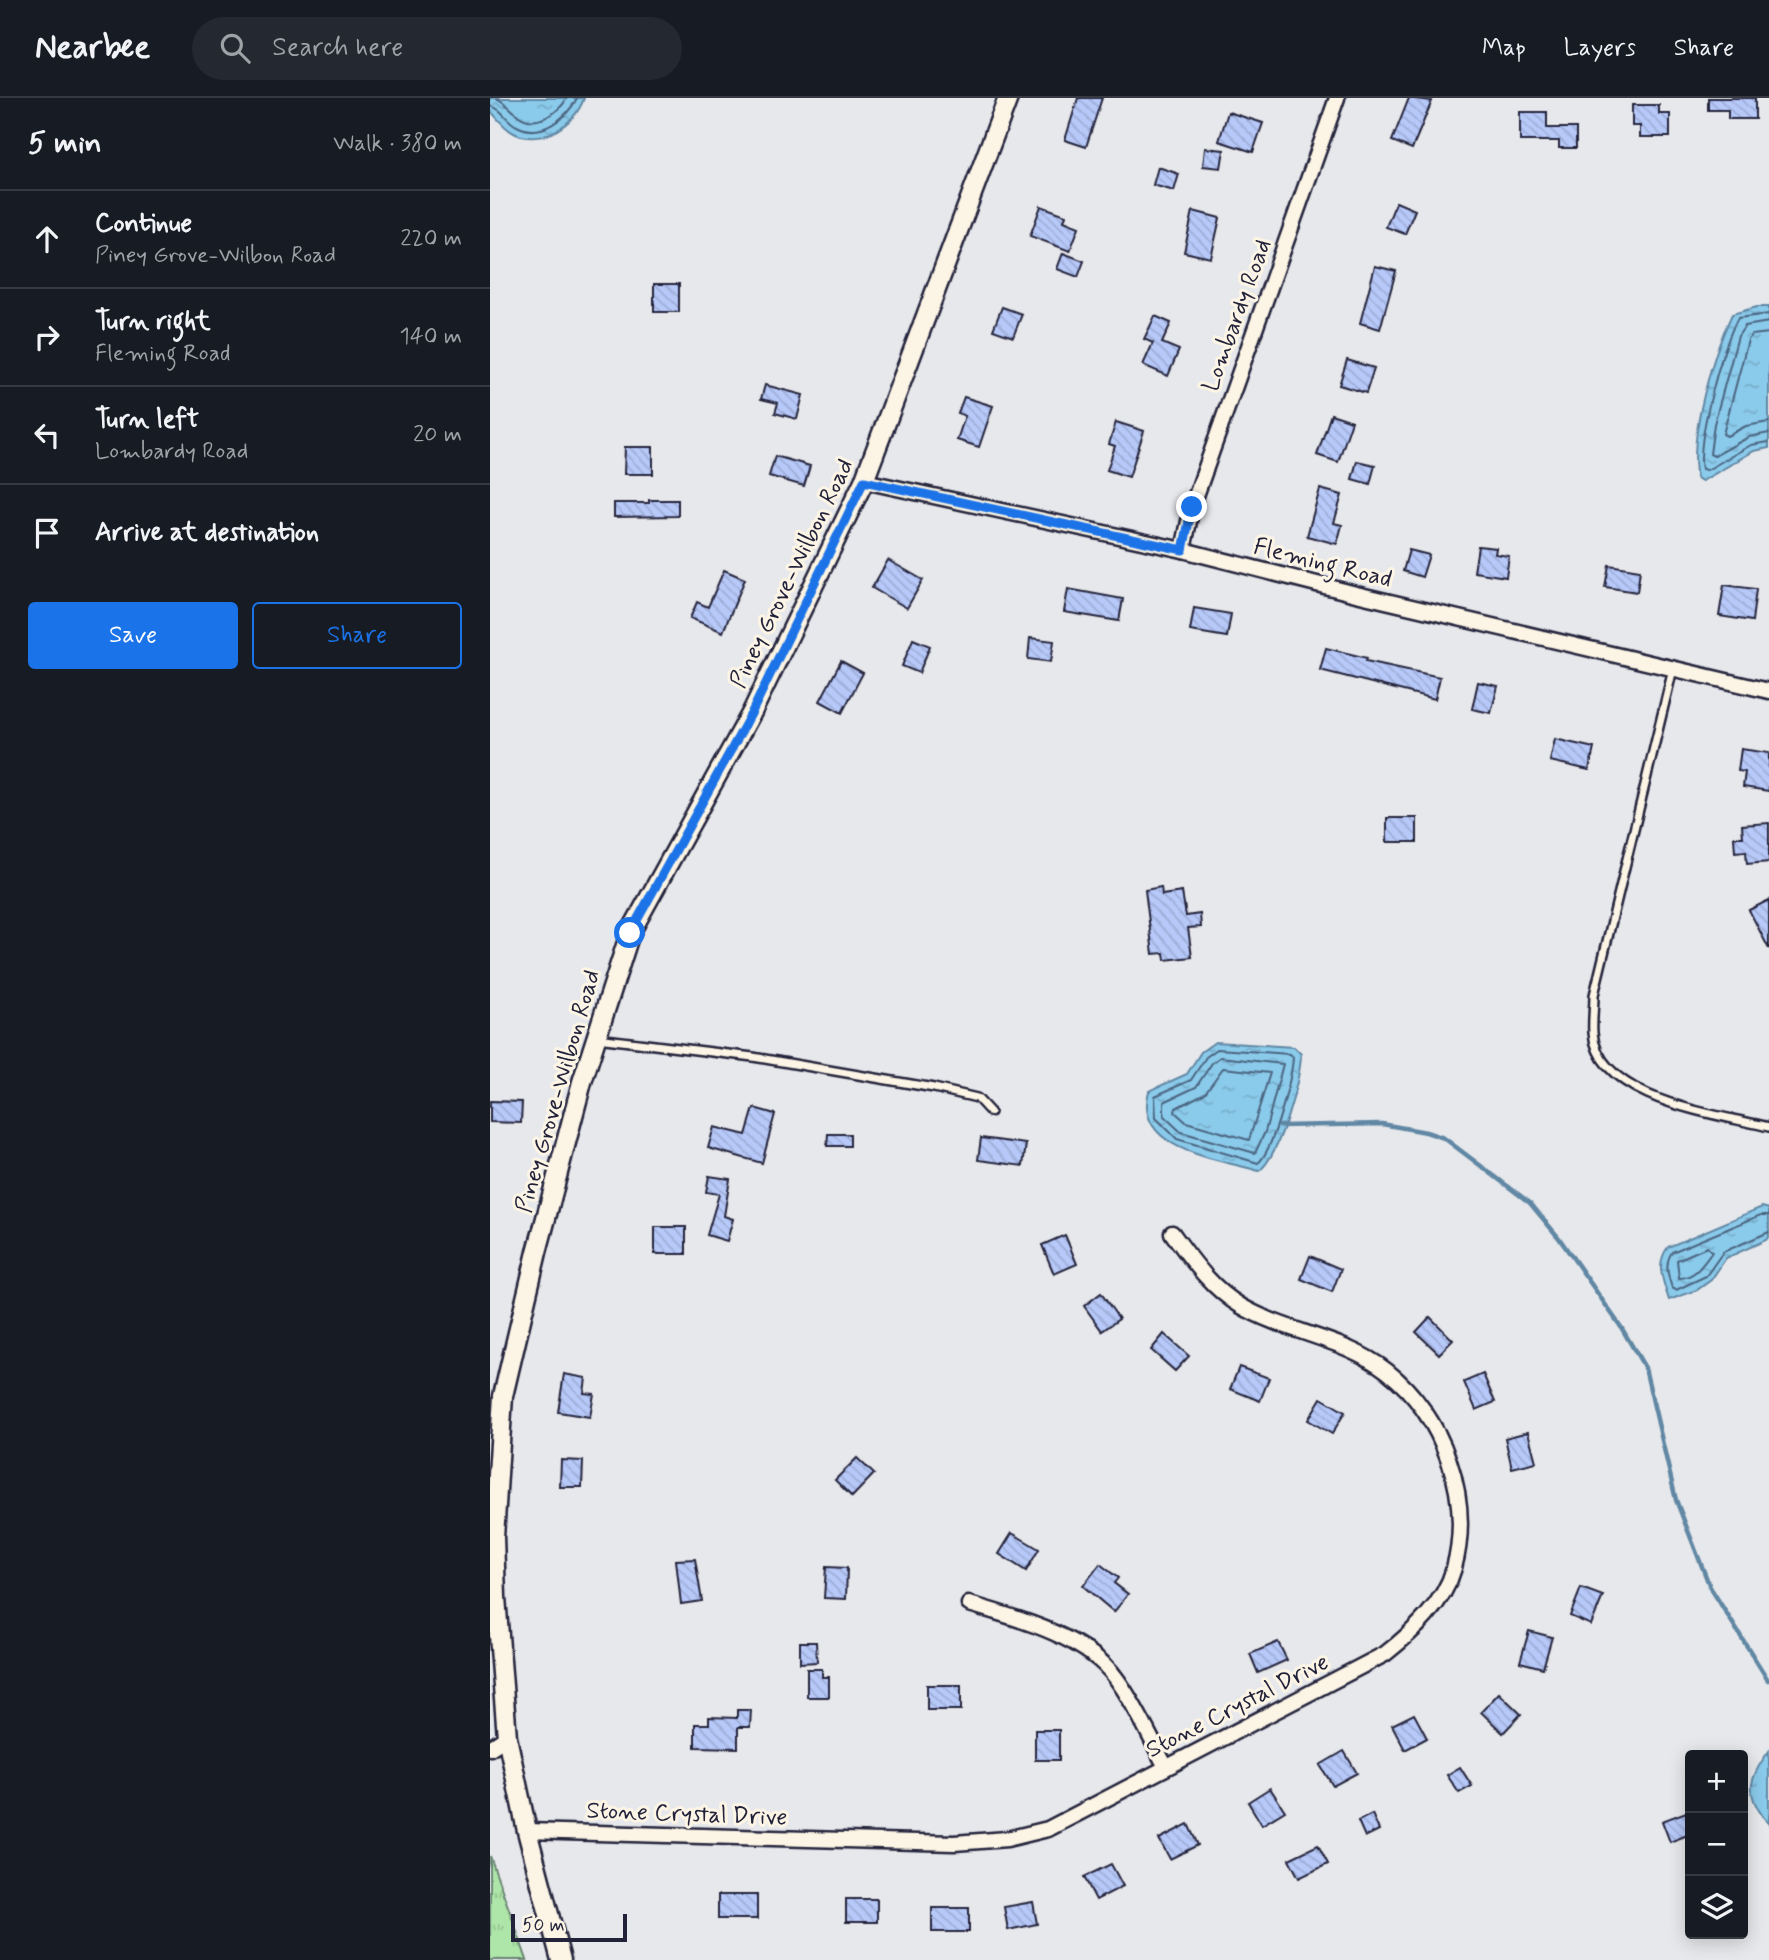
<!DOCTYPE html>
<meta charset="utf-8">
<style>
body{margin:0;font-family:Mynerve,sans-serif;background:#242831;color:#f1f3f6}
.controls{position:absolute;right:21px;bottom:21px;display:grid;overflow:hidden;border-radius:7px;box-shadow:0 4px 18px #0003}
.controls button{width:63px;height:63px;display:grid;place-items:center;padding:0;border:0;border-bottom:2px solid #363941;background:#171b24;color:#f1f3f6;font:35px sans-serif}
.scale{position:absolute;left:21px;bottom:18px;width:116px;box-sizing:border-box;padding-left:7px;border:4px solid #22223b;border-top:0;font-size:19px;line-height:24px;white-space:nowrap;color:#22223b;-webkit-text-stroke:5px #fcf5e5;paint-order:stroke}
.stop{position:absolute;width:21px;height:21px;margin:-16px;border:5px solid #1a73e8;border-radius:50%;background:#fff}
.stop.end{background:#1a73e8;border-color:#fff;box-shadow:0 2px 7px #0008}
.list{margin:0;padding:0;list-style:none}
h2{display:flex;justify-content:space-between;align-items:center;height:91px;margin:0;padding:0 28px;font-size:30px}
h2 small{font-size:23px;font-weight:400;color:#9ea1a6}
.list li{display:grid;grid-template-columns:46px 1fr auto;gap:21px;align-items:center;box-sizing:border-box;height:98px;padding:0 28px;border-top:2px solid #363941}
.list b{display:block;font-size:26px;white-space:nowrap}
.list p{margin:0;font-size:23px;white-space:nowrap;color:#9ea1a6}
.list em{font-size:23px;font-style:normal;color:#9ea1a6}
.actions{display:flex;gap:14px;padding:21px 28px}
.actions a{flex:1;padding:16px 0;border:2px solid #1a73e8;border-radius:7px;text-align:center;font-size:24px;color:#1a73e8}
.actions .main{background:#1a73e8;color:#fff}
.icon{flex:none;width:38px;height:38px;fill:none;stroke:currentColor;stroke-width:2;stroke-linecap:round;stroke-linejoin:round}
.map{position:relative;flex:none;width:1279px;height:1862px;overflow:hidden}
header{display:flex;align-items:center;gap:42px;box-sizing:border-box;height:98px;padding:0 35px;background:#171b24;border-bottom:2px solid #363941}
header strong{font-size:33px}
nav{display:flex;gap:38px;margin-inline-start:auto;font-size:24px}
.search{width:490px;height:63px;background:#242831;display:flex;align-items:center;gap:18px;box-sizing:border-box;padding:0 24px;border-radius:38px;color:#9ea1a6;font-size:26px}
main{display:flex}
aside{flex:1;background:#171b24}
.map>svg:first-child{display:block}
.grass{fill:url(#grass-tufts);stroke:#688472;stroke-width:2}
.water{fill:url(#water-ripples);stroke:#6087a4;stroke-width:2}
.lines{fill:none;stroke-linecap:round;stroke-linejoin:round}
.shore{stroke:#4c6581;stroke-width:2}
.stream{stroke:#6087a4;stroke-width:4.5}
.building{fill:url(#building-back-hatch);stroke:#22223b;stroke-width:2}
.service-casing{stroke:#22223b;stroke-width:12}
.minor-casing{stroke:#22223b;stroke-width:19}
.tertiary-casing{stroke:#22223b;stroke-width:23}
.service{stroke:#fcf5e5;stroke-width:7}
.minor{stroke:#fcf5e5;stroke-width:14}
.tertiary{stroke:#fcf5e5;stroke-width:18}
.route{stroke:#1a73e8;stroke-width:9}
.labels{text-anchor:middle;stroke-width:6;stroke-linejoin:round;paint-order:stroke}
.street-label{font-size:24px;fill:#22223b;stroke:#fcf5e5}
</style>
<header>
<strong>Nearbee</strong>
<div class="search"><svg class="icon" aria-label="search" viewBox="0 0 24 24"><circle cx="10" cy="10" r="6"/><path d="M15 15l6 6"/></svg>Search here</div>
<nav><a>Map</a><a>Layers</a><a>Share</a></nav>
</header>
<main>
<aside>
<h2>5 min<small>Walk · 380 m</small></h2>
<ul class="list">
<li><svg class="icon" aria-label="ahead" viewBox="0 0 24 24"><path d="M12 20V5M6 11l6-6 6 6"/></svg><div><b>Continue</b><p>Piney Grove-Wilbon Road</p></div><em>220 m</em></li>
<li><svg class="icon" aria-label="right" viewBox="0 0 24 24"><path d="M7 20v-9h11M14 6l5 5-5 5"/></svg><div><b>Turn right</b><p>Fleming Road</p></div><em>140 m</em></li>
<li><svg class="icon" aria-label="left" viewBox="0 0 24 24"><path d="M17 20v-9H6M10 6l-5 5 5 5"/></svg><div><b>Turn left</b><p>Lombardy Road</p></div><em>20 m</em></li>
<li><svg class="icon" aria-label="arrive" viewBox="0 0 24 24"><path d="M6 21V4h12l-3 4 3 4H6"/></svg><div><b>Arrive at destination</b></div></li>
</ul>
<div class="actions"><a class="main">Save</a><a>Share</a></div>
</aside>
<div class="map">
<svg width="1279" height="1862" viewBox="0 0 1279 1862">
<defs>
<pattern id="grass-tufts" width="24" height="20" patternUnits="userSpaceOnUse" patternTransform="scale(1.75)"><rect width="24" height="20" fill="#aee5a8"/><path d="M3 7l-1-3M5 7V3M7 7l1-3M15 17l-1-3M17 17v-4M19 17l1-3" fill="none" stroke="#95c492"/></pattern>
<pattern id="water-ripples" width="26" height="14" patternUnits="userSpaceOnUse" patternTransform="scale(1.75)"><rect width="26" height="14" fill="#8acaea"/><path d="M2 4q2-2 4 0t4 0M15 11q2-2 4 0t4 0" fill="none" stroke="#77adca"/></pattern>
<pattern id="building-back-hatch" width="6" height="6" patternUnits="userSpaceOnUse" patternTransform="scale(1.75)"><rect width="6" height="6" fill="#b7c9f9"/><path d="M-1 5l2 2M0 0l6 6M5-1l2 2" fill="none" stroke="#9dacd6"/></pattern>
</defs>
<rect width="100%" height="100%" fill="#e7e8eb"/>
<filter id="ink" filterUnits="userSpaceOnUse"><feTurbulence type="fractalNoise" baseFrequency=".0143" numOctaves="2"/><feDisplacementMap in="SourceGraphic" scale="14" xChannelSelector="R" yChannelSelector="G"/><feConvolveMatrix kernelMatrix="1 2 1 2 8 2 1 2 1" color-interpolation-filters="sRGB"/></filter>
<g filter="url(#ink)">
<!-- grass -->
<polygon class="grass" points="0,1758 37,1862 0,1862"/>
<!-- water -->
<g class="water">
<path d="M0,0H94C86,26 51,49 24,35C15,31 6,19 0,12Z"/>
<path d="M1267,209H1279V350L1264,353L1212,383L1207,380C1198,338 1223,255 1242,216Z"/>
<path d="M725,944L804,949L811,956C811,982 789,1058 769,1073C729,1061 642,1052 659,993L697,976L711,954Z"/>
<path d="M1272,1109L1279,1111V1138L1276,1142L1236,1160L1221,1182L1207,1192L1179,1202C1173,1183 1165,1166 1178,1149Z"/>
<path d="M1279,1653V1726C1255,1698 1257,1682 1279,1653Z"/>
</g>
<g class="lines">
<!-- shore -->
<g class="shore">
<path d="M6,0C16,4 21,12 29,18C46,30 69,15 77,0"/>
<path d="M0,8C12,10 16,23 27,28C51,41 77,20 87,0"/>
<path d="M1279,216L1248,220C1233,244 1206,344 1212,371L1217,372L1261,347L1279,344"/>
<polyline points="1279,224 1255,228 1248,238 1224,326 1220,356 1224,358 1259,339 1279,335"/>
<polyline points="1279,235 1262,237 1258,242 1233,336 1237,338 1256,328 1279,324"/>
<path d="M727,951L800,956L803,959C802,979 783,1054 768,1065L687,1041L666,1020L665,998L701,982L716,959Z"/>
<polygon points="730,959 793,966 775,1034 765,1055 691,1034 674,1018 674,1004 706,989 722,965"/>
<polygon points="733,970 780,975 759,1042 696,1024 685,1014 686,1010 715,995"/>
<path d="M1279,1117H1271L1182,1154C1174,1166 1178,1178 1182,1190L1186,1192L1216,1178L1233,1154L1279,1134"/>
<path d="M1217,1149L1222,1154C1213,1166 1205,1180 1189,1180L1187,1162Z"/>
</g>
<!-- stream -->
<polyline class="stream" points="790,1028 892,1026 936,1034 954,1040 1040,1105 1069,1140 1131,1229 1155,1270 1186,1402 1220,1489 1278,1582"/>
</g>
<!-- building -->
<g class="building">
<polygon points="588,0 612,0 596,49 575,42"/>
<polygon points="919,0 942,3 922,51 902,43"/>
<polygon points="1218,0 1265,0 1265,21 1238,21 1238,12 1218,12"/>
<polygon points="1142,7 1169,7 1169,16 1180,16 1180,39 1150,39 1150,28 1142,28"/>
<polygon points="738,14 773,25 763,54 729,43"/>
<polygon points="1030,14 1057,14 1057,30 1086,30 1086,50 1069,50 1069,43 1030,43"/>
<polygon points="715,50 734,52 731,70 713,68"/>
<polygon points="668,69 689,76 684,93 663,87"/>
<polygon points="906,104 925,112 915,136 896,129"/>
<polygon points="551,108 576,117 574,123 589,129 580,153 540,138"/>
<polygon points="703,113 730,120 721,160 694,154"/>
<polygon points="573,155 594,163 588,179 567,171"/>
<polygon points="885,168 906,173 890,231 870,225"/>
<rect x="164" y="186" width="25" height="28"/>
<polygon points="512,209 532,216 523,239 503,232"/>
<polygon points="665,218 681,225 672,245 689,252 678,278 653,267 663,245 654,241"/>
<polygon points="857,262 884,270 876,295 849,287"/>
<polygon points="275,287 313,297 307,321 285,315 288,305 271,301"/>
<polygon points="474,299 503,308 489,349 467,342 475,318 468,315"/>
<polygon points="841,316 862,323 848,364 827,357"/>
<polygon points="626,324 654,333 639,379 617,372 625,348 619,346"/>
<polygon points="135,349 163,349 163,376 134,376"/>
<polygon points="285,358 320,368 314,388 279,378"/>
<polygon points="867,363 885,367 880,386 862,381"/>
<polygon points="830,391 852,397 844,425 852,427 847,446 817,438"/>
<polygon points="159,402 188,402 188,418 124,419 124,405 159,405"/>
<polygon points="988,448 1006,450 1005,456 1019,458 1016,479 984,474"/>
<polygon points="919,452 939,457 932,479 913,473"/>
<polygon points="398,462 433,482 417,510 382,490"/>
<polygon points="1119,467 1150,472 1147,494 1115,489"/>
<polygon points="234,472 255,481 233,534 200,520 207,504 218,509"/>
<polygon points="1234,487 1266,491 1262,523 1229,518"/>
<polygon points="578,491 633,501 629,523 574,514"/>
<polygon points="704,510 741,516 737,539 700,533"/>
<polygon points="540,540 564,543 561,564 538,561"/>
<polygon points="423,541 440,548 429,575 412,568"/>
<polygon points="836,550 877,560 876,563 950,579 945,601 830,572"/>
<polygon points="351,563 373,575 352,615 330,603"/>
<polygon points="988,584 1008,588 1001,615 982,611"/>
<polygon points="1065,641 1104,650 1099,672 1060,663"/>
<polygon points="1251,651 1279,655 1279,693 1253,689 1255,674 1248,673"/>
<rect x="897" y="720" width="30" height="24"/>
<polygon points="1279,725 1279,764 1257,766 1256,753 1245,754 1244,739 1253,739 1252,727"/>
<polygon points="671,789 672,797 692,794 696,818 710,816 711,829 698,830 702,859 675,862 674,855 663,856 655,792"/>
<polygon points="1279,802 1279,851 1259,812"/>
<polygon points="0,1003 32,1004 31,1025 0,1024"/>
<polygon points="264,1010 285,1016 272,1065 218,1050 224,1029 256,1037"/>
<polygon points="338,1036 360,1036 360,1048 337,1048"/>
<polygon points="491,1040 536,1046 533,1068 488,1062"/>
<polygon points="219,1078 240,1081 234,1118 243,1121 237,1143 217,1137 229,1096 216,1094"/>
<rect x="165" y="1129" width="31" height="27"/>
<polygon points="575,1137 587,1166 564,1176 552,1147"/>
<polygon points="820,1158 851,1171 842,1194 811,1181"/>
<polygon points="611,1195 629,1221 612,1233 594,1208"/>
<polygon points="940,1219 963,1242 949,1256 926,1234"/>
<polygon points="674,1236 699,1258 685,1273 661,1252"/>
<polygon points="749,1269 779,1280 770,1303 740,1291"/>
<polygon points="74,1276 96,1280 94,1295 104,1296 100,1319 68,1314"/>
<polygon points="993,1276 1005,1304 986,1312 974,1284"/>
<polygon points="831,1300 855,1314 842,1336 818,1322"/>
<polygon points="1038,1334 1046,1364 1022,1370 1015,1340"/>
<polygon points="367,1360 384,1376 362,1399 345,1382"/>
<polygon points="71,1362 93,1363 92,1389 70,1389"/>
<polygon points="522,1435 549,1451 536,1473 509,1456"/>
<polygon points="205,1461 212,1503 191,1506 186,1462"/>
<polygon points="610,1466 628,1480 624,1485 638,1496 624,1514 593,1488"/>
<polygon points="336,1469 357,1470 356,1501 334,1500"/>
<polygon points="1091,1490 1113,1498 1101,1527 1080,1518"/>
<polygon points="1039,1533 1062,1539 1053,1570 1030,1564"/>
<polygon points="310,1544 326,1544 327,1564 310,1565"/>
<polygon points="788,1544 797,1562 768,1575 760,1556"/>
<polygon points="317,1571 332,1571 332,1579 339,1579 339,1599 317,1599"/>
<rect x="437" y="1587" width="34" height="25"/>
<polygon points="1009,1595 1031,1616 1013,1635 991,1614"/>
<polygon points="247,1612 261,1612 260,1629 248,1629 248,1650 205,1649 205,1626 219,1626 219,1619 247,1620"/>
<polygon points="924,1616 937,1640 915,1652 902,1627"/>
<rect x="545" y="1632" width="24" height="30"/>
<polygon points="854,1653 867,1675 843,1688 830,1667"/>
<polygon points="970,1669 982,1688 969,1695 957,1677"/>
<polygon points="780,1690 795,1713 772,1727 758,1704"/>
<polygon points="1196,1714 1200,1736 1180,1744 1172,1723"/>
<polygon points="882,1716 889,1732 875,1739 868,1723"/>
<polygon points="698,1726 708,1747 680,1761 669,1741"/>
<polygon points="828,1747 838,1766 809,1780 799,1761"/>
<polygon points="621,1766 633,1788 606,1802 594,1779"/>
<rect x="228" y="1797" width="39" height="24"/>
<rect x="356" y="1801" width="31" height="23"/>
<polygon points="543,1804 547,1826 518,1832 514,1809"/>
<rect x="442" y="1810" width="37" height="24"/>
</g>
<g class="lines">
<defs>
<g id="service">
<path d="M1183,571L1104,897C1104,910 1102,923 1103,935C1109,1003 1227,1016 1279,1029"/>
<polyline points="107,940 263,959 444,990 487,1000 500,1014"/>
</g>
<g id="minor">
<polyline points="374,383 693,452 866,496 1279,593"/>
<polyline points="693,452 702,409 847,0"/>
<path d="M479,1506C526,1520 596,1538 626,1580C646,1607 660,1640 676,1669"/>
<polyline points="0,1650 17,1639"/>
<path d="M37,1733L464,1745L517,1741L558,1731L895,1556C923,1534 954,1506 964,1470C983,1400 953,1317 897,1273C855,1240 797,1235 751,1208C721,1190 702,1162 682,1135"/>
</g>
<polyline id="tertiary" points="71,1862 37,1733 17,1639 6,1499 4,1439 13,1298 47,1154 92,984 140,835 262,614 374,383 518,0"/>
</defs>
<!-- service casing -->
<use href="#service" class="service-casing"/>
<!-- minor casing -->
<use href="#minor" class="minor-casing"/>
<!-- tertiary casing -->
<use href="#tertiary" class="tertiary-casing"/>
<!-- service -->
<use href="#service" class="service"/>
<!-- minor -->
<use href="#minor" class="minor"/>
<!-- tertiary -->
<use href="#tertiary" class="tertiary"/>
</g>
</g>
<g class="lines" filter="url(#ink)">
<!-- route -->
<polyline class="route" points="140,835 262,614 374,383 693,452 702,409"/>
</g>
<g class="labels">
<!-- street labels -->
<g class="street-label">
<text transform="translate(746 217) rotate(-70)" y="8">Lombardy Road</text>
<text transform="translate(833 464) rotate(14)" y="8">Fleming Road</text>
<text transform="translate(301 475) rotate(-64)" y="8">Piney Grove-Wilbon Road</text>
<text transform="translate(67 993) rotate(-74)" y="8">Piney Grove-Wilbon Road</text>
<text transform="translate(747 1607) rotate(-27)" y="8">Stone Crystal Drive</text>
<text transform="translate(197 1715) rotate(2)" y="8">Stone Crystal Drive</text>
</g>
</g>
</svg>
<div class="controls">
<button>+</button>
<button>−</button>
<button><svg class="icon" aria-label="layers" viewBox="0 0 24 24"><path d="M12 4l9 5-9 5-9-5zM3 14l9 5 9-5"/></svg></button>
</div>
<div class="scale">50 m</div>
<div class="stop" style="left:140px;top:835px"></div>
<div class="stop end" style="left:702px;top:409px"></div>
</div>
</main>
